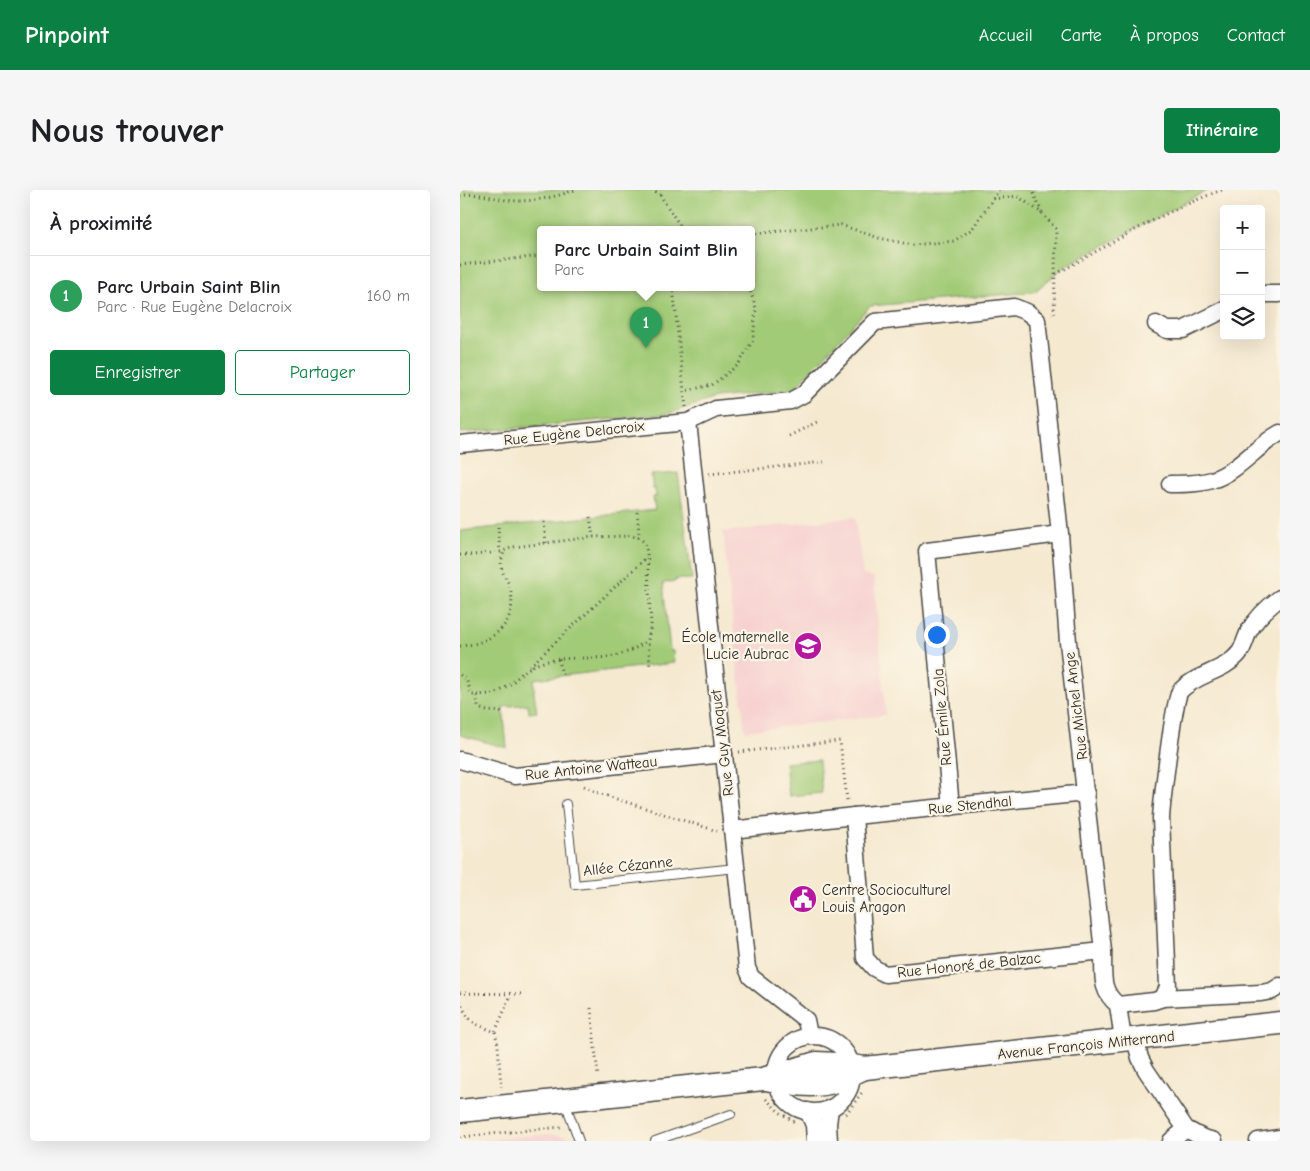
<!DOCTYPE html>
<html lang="fr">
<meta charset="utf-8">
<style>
body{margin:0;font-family:"Comic Neue",sans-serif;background:#f6f6f6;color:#202124}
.controls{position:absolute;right:15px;top:15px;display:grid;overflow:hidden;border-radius:5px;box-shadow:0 5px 20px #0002}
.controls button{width:45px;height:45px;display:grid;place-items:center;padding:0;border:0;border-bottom:1px solid #e0e0e0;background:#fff;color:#202124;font:25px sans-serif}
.you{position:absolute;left:476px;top:444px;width:18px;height:18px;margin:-12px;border:4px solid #fff;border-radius:50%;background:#1a73e8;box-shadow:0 0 0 8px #1a73e833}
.badge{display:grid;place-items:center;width:32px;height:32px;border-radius:50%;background:#0b8043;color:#fff;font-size:16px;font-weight:700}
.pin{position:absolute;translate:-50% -41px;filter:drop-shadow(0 1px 2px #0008)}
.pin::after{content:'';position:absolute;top:26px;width:18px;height:15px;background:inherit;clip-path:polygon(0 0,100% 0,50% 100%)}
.popup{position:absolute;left:77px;top:36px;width:218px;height:65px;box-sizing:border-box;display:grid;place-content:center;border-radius:5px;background:#fff;filter:drop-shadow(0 1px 4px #0005);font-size:16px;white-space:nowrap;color:#757577}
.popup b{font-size:19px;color:#202124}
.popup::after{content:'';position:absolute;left:50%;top:100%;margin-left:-10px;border:10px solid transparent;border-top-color:#fff}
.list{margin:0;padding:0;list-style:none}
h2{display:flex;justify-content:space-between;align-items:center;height:65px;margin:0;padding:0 20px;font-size:21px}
h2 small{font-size:16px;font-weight:400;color:#757577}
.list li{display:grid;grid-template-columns:32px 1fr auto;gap:15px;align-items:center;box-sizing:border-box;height:80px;padding:0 20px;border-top:1px solid #e0e0e0}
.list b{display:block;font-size:19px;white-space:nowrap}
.list p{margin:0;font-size:16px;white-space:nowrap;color:#757577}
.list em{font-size:16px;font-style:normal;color:#757577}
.actions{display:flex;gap:10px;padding:15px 20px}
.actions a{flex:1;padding:11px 0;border:1px solid #0b8043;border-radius:5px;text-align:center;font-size:18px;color:#0b8043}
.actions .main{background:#0b8043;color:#fff}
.icon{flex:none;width:28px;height:28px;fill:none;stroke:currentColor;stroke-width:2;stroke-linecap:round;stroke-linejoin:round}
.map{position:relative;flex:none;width:820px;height:951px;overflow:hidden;border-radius:5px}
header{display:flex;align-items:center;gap:30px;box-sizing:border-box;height:70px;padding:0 25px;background:#0b8043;color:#fff}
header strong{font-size:24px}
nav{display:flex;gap:28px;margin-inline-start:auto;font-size:18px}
.intro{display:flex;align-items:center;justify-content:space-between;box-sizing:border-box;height:120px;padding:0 30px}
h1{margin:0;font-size:35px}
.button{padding:12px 22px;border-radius:5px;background:#0b8043;color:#fff;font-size:18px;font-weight:700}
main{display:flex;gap:30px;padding:0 30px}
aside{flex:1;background:#fff;border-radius:5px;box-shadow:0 5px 20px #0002}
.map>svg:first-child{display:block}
.built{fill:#f7d0cf}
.green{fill:#a2cb77;stroke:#667b51;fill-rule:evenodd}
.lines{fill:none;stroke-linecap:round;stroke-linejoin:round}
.service-casing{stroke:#494844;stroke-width:10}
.minor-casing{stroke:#494844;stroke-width:19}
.secondary-casing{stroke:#494844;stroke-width:25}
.path{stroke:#494844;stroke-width:3;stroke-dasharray:1 4;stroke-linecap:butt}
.service{stroke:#fff;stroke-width:8}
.minor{stroke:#fff;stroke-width:16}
.secondary{stroke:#fff;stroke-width:22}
.labels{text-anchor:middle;stroke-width:4.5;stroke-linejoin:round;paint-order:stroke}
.street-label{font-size:15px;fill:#2b2b2b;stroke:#fcf5e5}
.poi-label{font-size:15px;fill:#2b2b2b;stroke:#fcf5e5;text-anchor:end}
</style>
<header>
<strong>Pinpoint</strong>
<nav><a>Accueil</a><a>Carte</a><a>À propos</a><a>Contact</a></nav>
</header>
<div class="intro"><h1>Nous trouver</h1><a class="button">Itinéraire</a></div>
<main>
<aside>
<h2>À proximité<small></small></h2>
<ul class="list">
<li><span class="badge" style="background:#2e9e5b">1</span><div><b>Parc Urbain Saint Blin</b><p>Parc · Rue Eugène Delacroix</p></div><em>160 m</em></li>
</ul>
<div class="actions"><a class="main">Enregistrer</a><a>Partager</a></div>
</aside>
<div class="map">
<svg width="820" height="951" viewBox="0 0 820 951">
<rect width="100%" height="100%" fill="#fcf5e5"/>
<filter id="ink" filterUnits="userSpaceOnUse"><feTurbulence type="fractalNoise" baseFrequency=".02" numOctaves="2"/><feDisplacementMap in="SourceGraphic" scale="10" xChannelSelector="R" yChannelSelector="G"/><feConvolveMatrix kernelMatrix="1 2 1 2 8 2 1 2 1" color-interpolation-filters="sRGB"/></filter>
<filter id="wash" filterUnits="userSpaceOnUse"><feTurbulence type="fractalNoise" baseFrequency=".0096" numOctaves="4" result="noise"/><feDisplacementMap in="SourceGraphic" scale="20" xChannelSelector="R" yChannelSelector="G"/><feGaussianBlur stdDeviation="1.12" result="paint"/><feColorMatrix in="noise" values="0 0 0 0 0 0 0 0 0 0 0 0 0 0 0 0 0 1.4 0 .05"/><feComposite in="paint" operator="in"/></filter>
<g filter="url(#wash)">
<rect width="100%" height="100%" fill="#f5e9d0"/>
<!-- built -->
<g class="built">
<polygon points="395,327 403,385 414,387 426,525 285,541 263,342"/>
<polygon points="89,944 109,947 111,951 18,951"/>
</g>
<!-- green -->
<g class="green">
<path d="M0,0H748L604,77L574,102L410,116L333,200L256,208L207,224L0,243ZM291,39V97H81V39Z"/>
<polygon points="218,283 232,389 216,389 216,391 203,393 210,461 213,461 214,473 74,489 74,502 77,522 69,523 68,514 43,517 47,558 0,545 0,341 195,320 193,307 196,307 195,299 193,299 191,285"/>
<polygon points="359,570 362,603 329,606 325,573"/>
</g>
</g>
<g filter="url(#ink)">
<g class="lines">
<defs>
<g id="service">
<polyline points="106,614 115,695 276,678"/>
<polyline points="105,912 119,951"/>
<polyline points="195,951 271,924"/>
</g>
<g id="minor">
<polyline points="801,104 820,104"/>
<polyline points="696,134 707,140 723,140 764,120"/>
<polyline points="228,232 287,778 291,787 346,830 349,845"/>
<path d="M0,254L228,232L256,219L331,211L344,204L415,132L554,117L567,122L577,130L600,344L608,452L643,761C644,783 639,800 658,815L663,850"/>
<path d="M710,294C724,294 739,294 752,290C779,281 796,256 820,243"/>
<polyline points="0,570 55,586 264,564"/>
<polyline points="491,617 467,361 600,344"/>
<polyline points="394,626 626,603"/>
<polyline points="272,640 394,626 405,768 414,778 425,784 643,761"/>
<polyline points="703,808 801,803 812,801 820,796"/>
<path d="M658,815L694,811L703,808L708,797L701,628C702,612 714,507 720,501C737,483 765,482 780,462C784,456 786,447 789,441C797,427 808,417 820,408"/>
<circle cx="354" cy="884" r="38"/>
<polyline points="675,849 680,868 686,880 726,939 743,948 754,951"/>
<polyline points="348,921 354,935 355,951"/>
<polyline points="369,951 368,934 370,918"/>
<polyline points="711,951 726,939"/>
<polyline points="798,951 820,948"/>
</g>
<g id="secondary">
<path d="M305,889C330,893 352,899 376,891C386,887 395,882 405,878"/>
<polyline points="0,921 303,889 356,873 378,874 405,878 820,833"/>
</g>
</defs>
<!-- service casing -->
<use href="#service" class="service-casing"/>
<!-- minor casing -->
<use href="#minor" class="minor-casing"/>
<!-- secondary casing -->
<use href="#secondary" class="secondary-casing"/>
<!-- path -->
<g class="path">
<polyline points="191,0 200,5 222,39"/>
<path d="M0,6C18,2 29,7 46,10C70,13 92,8 115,0"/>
<polyline points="533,9 557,6 582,23 572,0"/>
<polyline points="582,23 596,39 594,127"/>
<polyline points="291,44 381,35 419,48 453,55 494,51 512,39 539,0"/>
<polyline points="0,75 81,66"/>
<path d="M596,84C650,54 704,21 762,0"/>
<polyline points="213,97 224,201"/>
<polyline points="226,217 224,201 252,195 278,175 293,150 296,118 289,97"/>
<polyline points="329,246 359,231"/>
<polyline points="249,284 364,272"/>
<polyline points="177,322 179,341 178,347"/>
<polyline points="130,327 133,347"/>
<polyline points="84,332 86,353"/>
<polyline points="38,337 40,362"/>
<polyline points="0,365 13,365 40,362 54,357 133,347 170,346 178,347 184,352 187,362 191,434 188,450 190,476"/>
<path d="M0,456C30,454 57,436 51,402C47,383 36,383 44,362"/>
<polyline points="99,469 102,486"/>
<polyline points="70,476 186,368"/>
<path d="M0,485L6,489L12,505H17L18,517C28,524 32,519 43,523"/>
<path d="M17,505C24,504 33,505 40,501C55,493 63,478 80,473C120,461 152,479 187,450"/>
<polyline points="279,562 380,551 387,610"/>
<polyline points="124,596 141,604 257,641"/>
<polyline points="0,803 61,804"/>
<path d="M0,811C9,834 14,833 35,842L51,805"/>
<polyline points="131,818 138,887"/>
<polyline points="35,842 38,855 41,897"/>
<polyline points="306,909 318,921 336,933"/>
<polyline points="386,924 403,901"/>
<polyline points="0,947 101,937"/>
</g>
<!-- service -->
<use href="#service" class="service"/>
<!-- minor -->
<use href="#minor" class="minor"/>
<!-- secondary -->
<use href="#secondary" class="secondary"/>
</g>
</g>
<!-- icons -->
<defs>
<symbol id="school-disc" viewBox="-11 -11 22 22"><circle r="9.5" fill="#b5179e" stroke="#fcf5e5"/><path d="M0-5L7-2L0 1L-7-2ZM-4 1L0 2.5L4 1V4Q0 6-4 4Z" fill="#fff"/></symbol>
<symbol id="civic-disc" viewBox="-11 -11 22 22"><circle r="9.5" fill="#b5179e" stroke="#fcf5e5"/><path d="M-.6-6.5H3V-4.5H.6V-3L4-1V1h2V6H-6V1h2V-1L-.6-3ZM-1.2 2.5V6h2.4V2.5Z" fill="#fff"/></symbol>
</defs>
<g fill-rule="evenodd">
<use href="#school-disc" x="332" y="440" width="32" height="32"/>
<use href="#civic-disc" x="327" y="693" width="32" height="32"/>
</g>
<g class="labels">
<!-- street labels -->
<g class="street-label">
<text transform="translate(114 243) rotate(-6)" y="5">Rue Eugène Delacroix</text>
<text transform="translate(616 516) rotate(-97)" y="5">Rue Michel Ange</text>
<text transform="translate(482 527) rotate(-95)" y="5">Rue Émile Zola</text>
<text transform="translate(262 553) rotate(-97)" y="5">Rue Guy Moquet</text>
<text transform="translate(131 578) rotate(-6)" y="5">Rue Antoine Watteau</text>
<text transform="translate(510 615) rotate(-6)" y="5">Rue Stendhal</text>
<text transform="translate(168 676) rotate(-6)" y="5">Allée Cézanne</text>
<text transform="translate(509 775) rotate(-6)" y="5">Rue Honoré de Balzac</text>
<text transform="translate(626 855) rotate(-6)" y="5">Avenue François Mitterrand</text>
</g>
<!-- poi labels -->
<g class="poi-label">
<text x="329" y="452">École maternelle<tspan x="329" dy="17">Lucie Aubrac</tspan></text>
<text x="362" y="705" text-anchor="start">Centre Socioculturel<tspan x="362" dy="17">Louis Aragon</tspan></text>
</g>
</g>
</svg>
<div class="controls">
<button>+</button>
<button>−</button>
<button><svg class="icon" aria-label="layers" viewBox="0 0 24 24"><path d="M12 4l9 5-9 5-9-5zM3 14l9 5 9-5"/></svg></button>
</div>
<div class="you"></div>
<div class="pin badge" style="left:186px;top:158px;background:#2e9e5b">1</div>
<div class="popup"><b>Parc Urbain Saint Blin</b>Parc</div>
</div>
</main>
